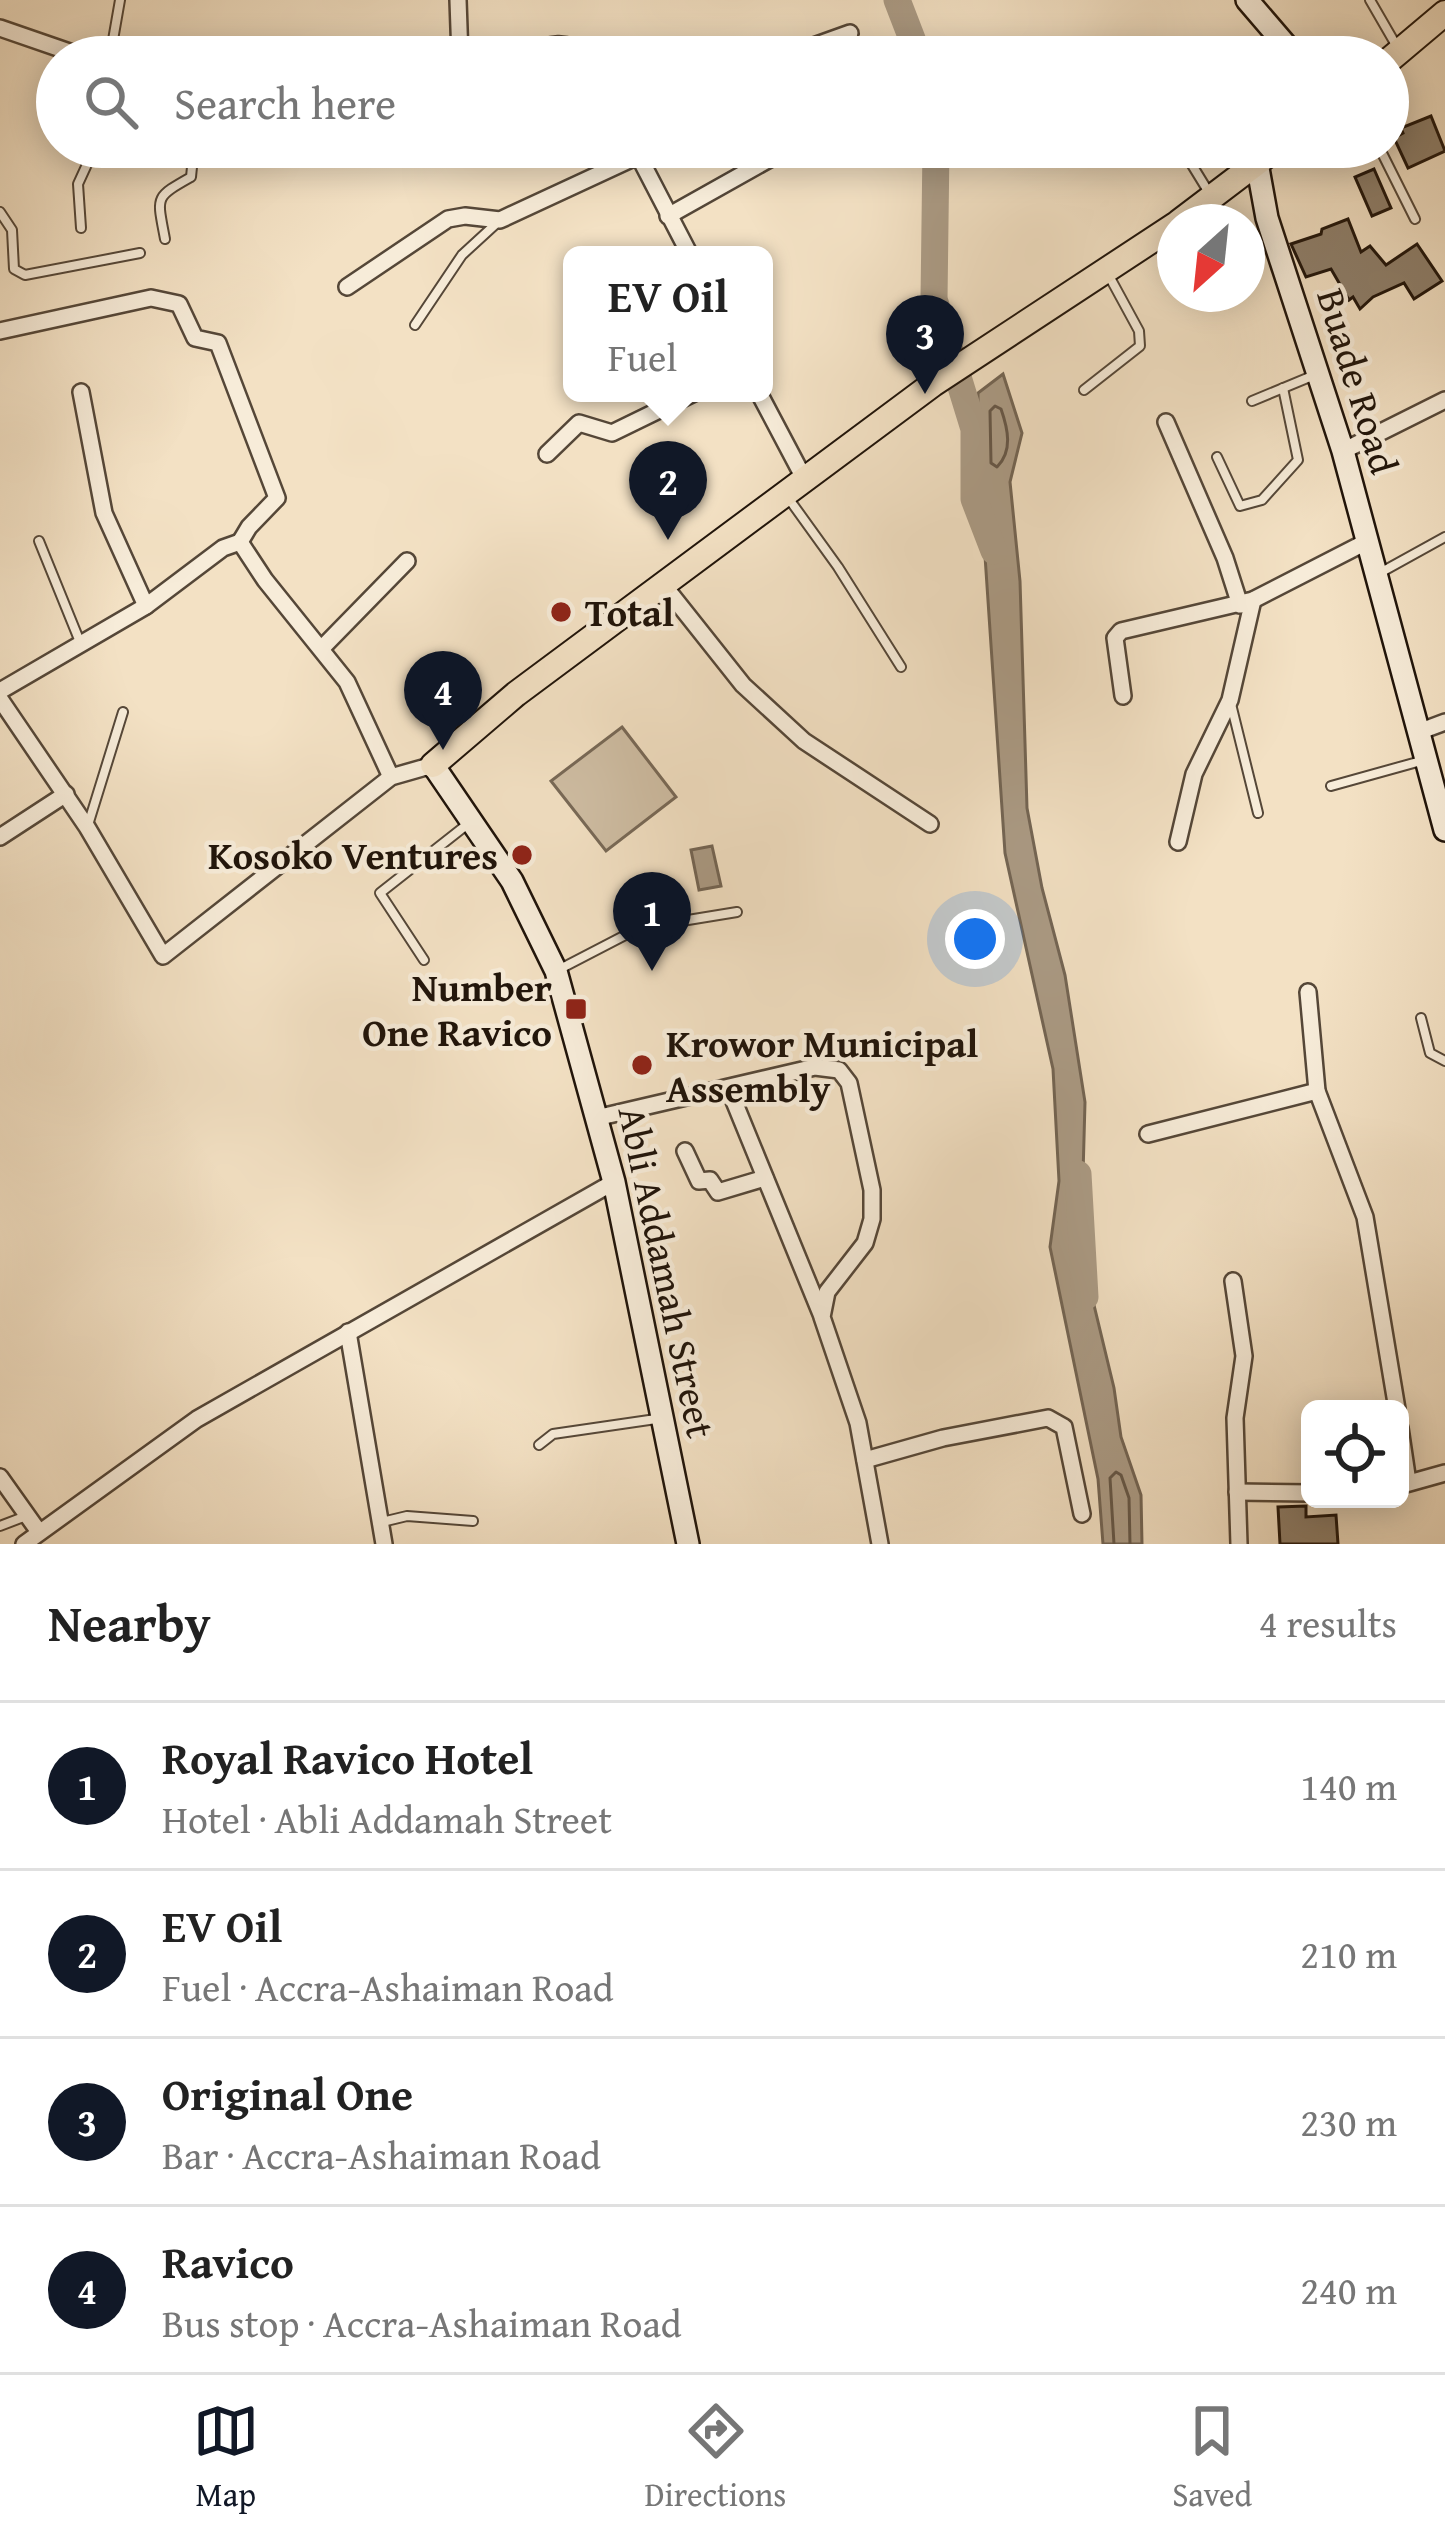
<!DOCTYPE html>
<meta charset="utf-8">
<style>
body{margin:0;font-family:"Gentium Book Plus",serif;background:#f2f2f2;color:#222}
.controls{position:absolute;right:36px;bottom:36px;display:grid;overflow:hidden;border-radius:18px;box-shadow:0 6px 30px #0003}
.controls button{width:108px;height:108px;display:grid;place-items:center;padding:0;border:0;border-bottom:3px solid #e0e0e0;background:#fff;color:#222;font:60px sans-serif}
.compass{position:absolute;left:1157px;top:204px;width:108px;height:108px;border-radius:50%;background:#fff;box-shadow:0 6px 30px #0003;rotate:207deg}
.you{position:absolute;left:975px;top:939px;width:42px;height:42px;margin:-30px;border:9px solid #fff;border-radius:50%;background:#1a73e8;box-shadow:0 0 0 18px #1a73e833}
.badge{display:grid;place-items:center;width:78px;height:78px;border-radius:50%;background:#111827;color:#fff;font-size:39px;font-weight:700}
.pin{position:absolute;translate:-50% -99px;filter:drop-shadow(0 3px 6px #0008)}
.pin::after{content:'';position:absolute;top:63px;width:42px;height:36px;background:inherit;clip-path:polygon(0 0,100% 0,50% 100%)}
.popup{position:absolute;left:563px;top:246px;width:210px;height:156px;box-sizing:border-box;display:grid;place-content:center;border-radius:18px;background:#fff;filter:drop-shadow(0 3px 9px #0005);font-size:39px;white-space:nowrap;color:#767676}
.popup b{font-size:45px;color:#222}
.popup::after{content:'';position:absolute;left:50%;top:100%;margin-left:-24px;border:24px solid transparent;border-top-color:#fff}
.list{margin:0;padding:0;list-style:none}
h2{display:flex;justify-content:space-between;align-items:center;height:156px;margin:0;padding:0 48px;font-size:51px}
h2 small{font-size:39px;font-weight:400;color:#767676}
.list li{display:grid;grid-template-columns:78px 1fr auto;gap:36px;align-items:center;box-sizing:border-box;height:168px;padding:0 48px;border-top:3px solid #e0e0e0}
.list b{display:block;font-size:45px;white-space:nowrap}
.list p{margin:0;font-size:39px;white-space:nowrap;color:#767676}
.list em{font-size:39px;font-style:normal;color:#767676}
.icon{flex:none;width:66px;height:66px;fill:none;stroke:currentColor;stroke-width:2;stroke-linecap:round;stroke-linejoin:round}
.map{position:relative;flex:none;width:1445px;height:1544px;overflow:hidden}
.search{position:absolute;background:#fff;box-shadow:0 6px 30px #0003;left:36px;right:36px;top:36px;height:132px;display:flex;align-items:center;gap:30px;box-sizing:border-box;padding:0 42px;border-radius:66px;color:#767676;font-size:45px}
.sheet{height:828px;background:#fff}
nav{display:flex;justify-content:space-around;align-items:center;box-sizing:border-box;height:168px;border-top:3px solid #e0e0e0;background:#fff;font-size:33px;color:#767676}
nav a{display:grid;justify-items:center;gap:6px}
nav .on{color:#111827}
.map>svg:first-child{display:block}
.green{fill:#cfbea4;stroke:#786957;stroke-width:3}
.water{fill:#ab9b85;stroke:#736554;stroke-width:3}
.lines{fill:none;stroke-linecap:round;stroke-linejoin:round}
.shore{stroke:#665848;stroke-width:3}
.river{stroke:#ab9b85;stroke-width:27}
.building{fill:#8e7f6b;stroke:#20140a;stroke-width:3}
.lane-casing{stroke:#554738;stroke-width:12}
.street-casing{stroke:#554738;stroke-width:20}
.secondary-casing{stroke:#20140a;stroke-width:26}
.primary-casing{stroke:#20140a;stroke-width:28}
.lane{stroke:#f7ecd9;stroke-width:8}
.street{stroke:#f7ecd9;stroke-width:15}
.secondary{stroke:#f7ecd9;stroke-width:21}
.primary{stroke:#f3e1c4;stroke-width:24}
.poi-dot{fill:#8f2418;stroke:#f7ecd9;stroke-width:4.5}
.labels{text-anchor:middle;stroke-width:9;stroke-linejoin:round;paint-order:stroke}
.street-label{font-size:39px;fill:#20140a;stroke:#f7ecd9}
.poi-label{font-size:39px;font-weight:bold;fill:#20140a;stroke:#f7ecd9;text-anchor:start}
</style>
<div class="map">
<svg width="1445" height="1544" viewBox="0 0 1445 1544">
<rect width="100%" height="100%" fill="#f3e1c4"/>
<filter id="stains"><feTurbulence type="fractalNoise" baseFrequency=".00167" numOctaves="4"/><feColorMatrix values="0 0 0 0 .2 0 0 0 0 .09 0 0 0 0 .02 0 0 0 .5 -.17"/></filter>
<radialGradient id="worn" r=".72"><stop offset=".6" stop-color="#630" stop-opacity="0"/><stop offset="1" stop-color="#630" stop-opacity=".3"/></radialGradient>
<!-- green -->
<polygon class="green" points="622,727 676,797 606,851 551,781"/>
<!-- water -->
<g class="water">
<polygon points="1003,374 1022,433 1010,482 1020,581 1027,808 1042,888 1065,975 1085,1102 1083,1175 1073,1242 1086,1272 1114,1388 1121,1437 1141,1495 1142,1544 1103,1544 1098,1479 1050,1247 1059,1181 1053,1069 1005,853 978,452 978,393"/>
<polygon points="712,846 721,886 699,890 691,850"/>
</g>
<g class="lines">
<!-- shore -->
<g class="shore">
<path d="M995,406L1001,409C1008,429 1013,451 997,467L991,463L990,411Z"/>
<polyline points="1114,1544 1110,1478 1116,1472 1121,1475 1129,1498 1130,1544"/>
</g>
<!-- river -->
<g class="river">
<polyline points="897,0 919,57"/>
<polyline points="936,147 934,299 974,429 974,499 994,551"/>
<polyline points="1078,1174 1085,1297"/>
</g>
</g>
<!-- building -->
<g class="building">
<polygon points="1431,116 1445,151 1408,168 1394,138 1403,133 1401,128"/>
<polygon points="1374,169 1391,208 1372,216 1355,177"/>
<polygon points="1348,219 1361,252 1370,246 1386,265 1417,244 1442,281 1414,299 1404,283 1373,297 1360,309 1353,297 1349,300 1331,269 1306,277 1291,244 1321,234 1322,229"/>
<polygon points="1306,1506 1306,1517 1336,1515 1338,1544 1280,1544 1278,1507"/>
</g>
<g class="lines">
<defs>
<g id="lane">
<polyline points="1370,0 1396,45"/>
<polyline points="110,57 120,0"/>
<polyline points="1388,80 1401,106 1388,120"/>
<polyline points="1181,147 1208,191"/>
<polyline points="1379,147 1415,219"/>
<polyline points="0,212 12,230 14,269 25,275 140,253"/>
<polyline points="81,228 78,184 95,147"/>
<path d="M165,239C157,196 154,198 191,177L194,147"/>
<polyline points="415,325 462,255 499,221"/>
<polyline points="1084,390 1140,346 1139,331 1108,274"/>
<polyline points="1252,401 1317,374"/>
<polyline points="1217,457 1240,506 1262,500 1298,460 1283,388"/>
<polyline points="789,499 838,567 901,667"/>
<polyline points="39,541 80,642"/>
<polyline points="1378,574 1445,537"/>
<polyline points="1231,704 1258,813"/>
<polyline points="1331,786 1421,761"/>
<polyline points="88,825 123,712"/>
<polyline points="640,927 666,892"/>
<polyline points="424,960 380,893 469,823"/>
<polyline points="558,970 639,928 737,912"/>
<polyline points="1421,1018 1430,1053 1445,1061"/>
<polyline points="539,1445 553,1434 656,1419"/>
<polyline points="382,1522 407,1516 473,1521"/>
<polyline points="0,1526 26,1516"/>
</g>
<g id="street">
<polyline points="458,0 460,57"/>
<polyline points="0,28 84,57"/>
<path d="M519,57C547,46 563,36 588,57"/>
<polyline points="783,57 850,33"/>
<polyline points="636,151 690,255"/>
<polyline points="668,216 791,147"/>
<polyline points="347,287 448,219 465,216 500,220 638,156"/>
<polyline points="0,331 151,298 179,304 195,338 218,343 277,498 249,527 240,542"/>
<polyline points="81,392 104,513 146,606"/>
<polyline points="759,393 805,480"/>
<polyline points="1166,422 1225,558 1240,605"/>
<polyline points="1343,451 1445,400"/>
<polyline points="547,454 579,423 612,433 694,393"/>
<polyline points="662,583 743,685 804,741 930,824"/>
<polyline points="322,648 407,561"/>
<polyline points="0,691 146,606 223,548 240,542 265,580 347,682 391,777"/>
<polyline points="1123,696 1115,638 1121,631 1253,600 1368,541"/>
<polyline points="0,699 87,827 163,956 391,777 433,765"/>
<polyline points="1421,731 1445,722"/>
<polyline points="0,837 66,794"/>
<polyline points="1178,842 1194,774 1230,700 1253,600"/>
<polyline points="1308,992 1317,1091 1365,1217 1397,1409"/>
<polyline points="729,1089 821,1314"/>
<polyline points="596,1118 815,1067 839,1070 849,1083 872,1190 872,1219 865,1243 827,1292 822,1317 858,1423 880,1544"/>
<polyline points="1148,1134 1317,1091"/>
<polyline points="685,1151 699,1181 710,1180 718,1192 765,1178"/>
<polyline points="1233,1281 1244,1356 1235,1418 1239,1544"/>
<polyline points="348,1332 384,1544"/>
<polyline points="1400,1428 1408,1482"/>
<polyline points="865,1460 943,1438 1048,1418 1064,1427 1082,1514"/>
<polyline points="0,1477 39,1532"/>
<polyline points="1402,1485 1445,1473"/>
<polyline points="1237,1492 1310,1493"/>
<polyline points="24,1544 197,1419 614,1182"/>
</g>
<g id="secondary">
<polyline points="1247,0 1296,57"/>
<polyline points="1257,163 1267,218 1343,451 1445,830"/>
<polyline points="433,765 512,881 556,971 614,1182 688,1544"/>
</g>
<g id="primary">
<polyline points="1388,61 1445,13"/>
<polyline points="1179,222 1278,147"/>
<polyline points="433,765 516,694 933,384 1175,225"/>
</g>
</defs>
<!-- lane casing -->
<use href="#lane" class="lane-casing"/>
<!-- street casing -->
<use href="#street" class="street-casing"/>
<!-- secondary casing -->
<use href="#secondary" class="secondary-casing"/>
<!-- primary casing -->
<use href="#primary" class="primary-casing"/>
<!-- lane -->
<use href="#lane" class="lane"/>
<!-- street -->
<use href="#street" class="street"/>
<!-- secondary -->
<use href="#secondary" class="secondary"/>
<!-- primary -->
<use href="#primary" class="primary"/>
</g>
<!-- markers -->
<g class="poi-dot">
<circle cx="561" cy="612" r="12"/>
<circle cx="522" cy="855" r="12"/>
<rect x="564" y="997" width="24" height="24" rx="6"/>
<circle cx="642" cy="1065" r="12"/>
</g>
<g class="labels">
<!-- street labels -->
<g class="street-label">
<text transform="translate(1358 381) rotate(73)" y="14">Buade Road</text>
<text transform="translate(667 1272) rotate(78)" y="14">Abli Addamah Street</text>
</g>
<!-- poi labels -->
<g class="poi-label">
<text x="585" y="626">Total</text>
<text x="498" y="869" text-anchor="end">Kosoko Ventures</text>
<text x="552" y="1001" text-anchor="end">Number<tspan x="552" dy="45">One Ravico</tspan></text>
<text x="666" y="1057">Krowor Municipal<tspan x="666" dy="45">Assembly</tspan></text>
</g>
</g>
<rect width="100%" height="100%" filter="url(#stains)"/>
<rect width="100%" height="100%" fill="url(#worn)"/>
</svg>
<div class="controls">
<button><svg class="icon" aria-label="locate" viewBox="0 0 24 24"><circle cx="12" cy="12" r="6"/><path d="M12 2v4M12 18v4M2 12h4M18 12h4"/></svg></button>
</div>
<svg class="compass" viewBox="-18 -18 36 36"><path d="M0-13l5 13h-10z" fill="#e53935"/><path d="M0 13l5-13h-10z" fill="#767676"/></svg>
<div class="you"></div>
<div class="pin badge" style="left:652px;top:971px">1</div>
<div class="pin badge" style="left:668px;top:540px">2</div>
<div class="popup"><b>EV Oil</b>Fuel</div>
<div class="pin badge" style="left:925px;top:394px">3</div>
<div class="pin badge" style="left:443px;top:750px">4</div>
<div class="search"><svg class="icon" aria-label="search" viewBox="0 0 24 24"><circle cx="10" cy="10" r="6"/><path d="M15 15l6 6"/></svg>Search here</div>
</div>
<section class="sheet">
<h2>Nearby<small>4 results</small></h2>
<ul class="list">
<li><span class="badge">1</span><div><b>Royal Ravico Hotel</b><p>Hotel · Abli Addamah Street</p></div><em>140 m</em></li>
<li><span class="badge">2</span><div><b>EV Oil</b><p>Fuel · Accra-Ashaiman Road</p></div><em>210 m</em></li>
<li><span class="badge">3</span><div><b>Original One</b><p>Bar · Accra-Ashaiman Road</p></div><em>230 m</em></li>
<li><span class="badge">4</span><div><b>Ravico</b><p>Bus stop · Accra-Ashaiman Road</p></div><em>240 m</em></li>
</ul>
</section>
<nav>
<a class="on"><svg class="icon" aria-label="map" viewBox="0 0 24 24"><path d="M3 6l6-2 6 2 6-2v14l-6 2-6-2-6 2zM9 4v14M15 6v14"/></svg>Map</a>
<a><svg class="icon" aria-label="directions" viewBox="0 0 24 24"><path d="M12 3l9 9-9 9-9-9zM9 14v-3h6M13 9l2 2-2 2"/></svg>Directions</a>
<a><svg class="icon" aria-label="saved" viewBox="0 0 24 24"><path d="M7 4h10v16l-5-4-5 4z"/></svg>Saved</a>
</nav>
